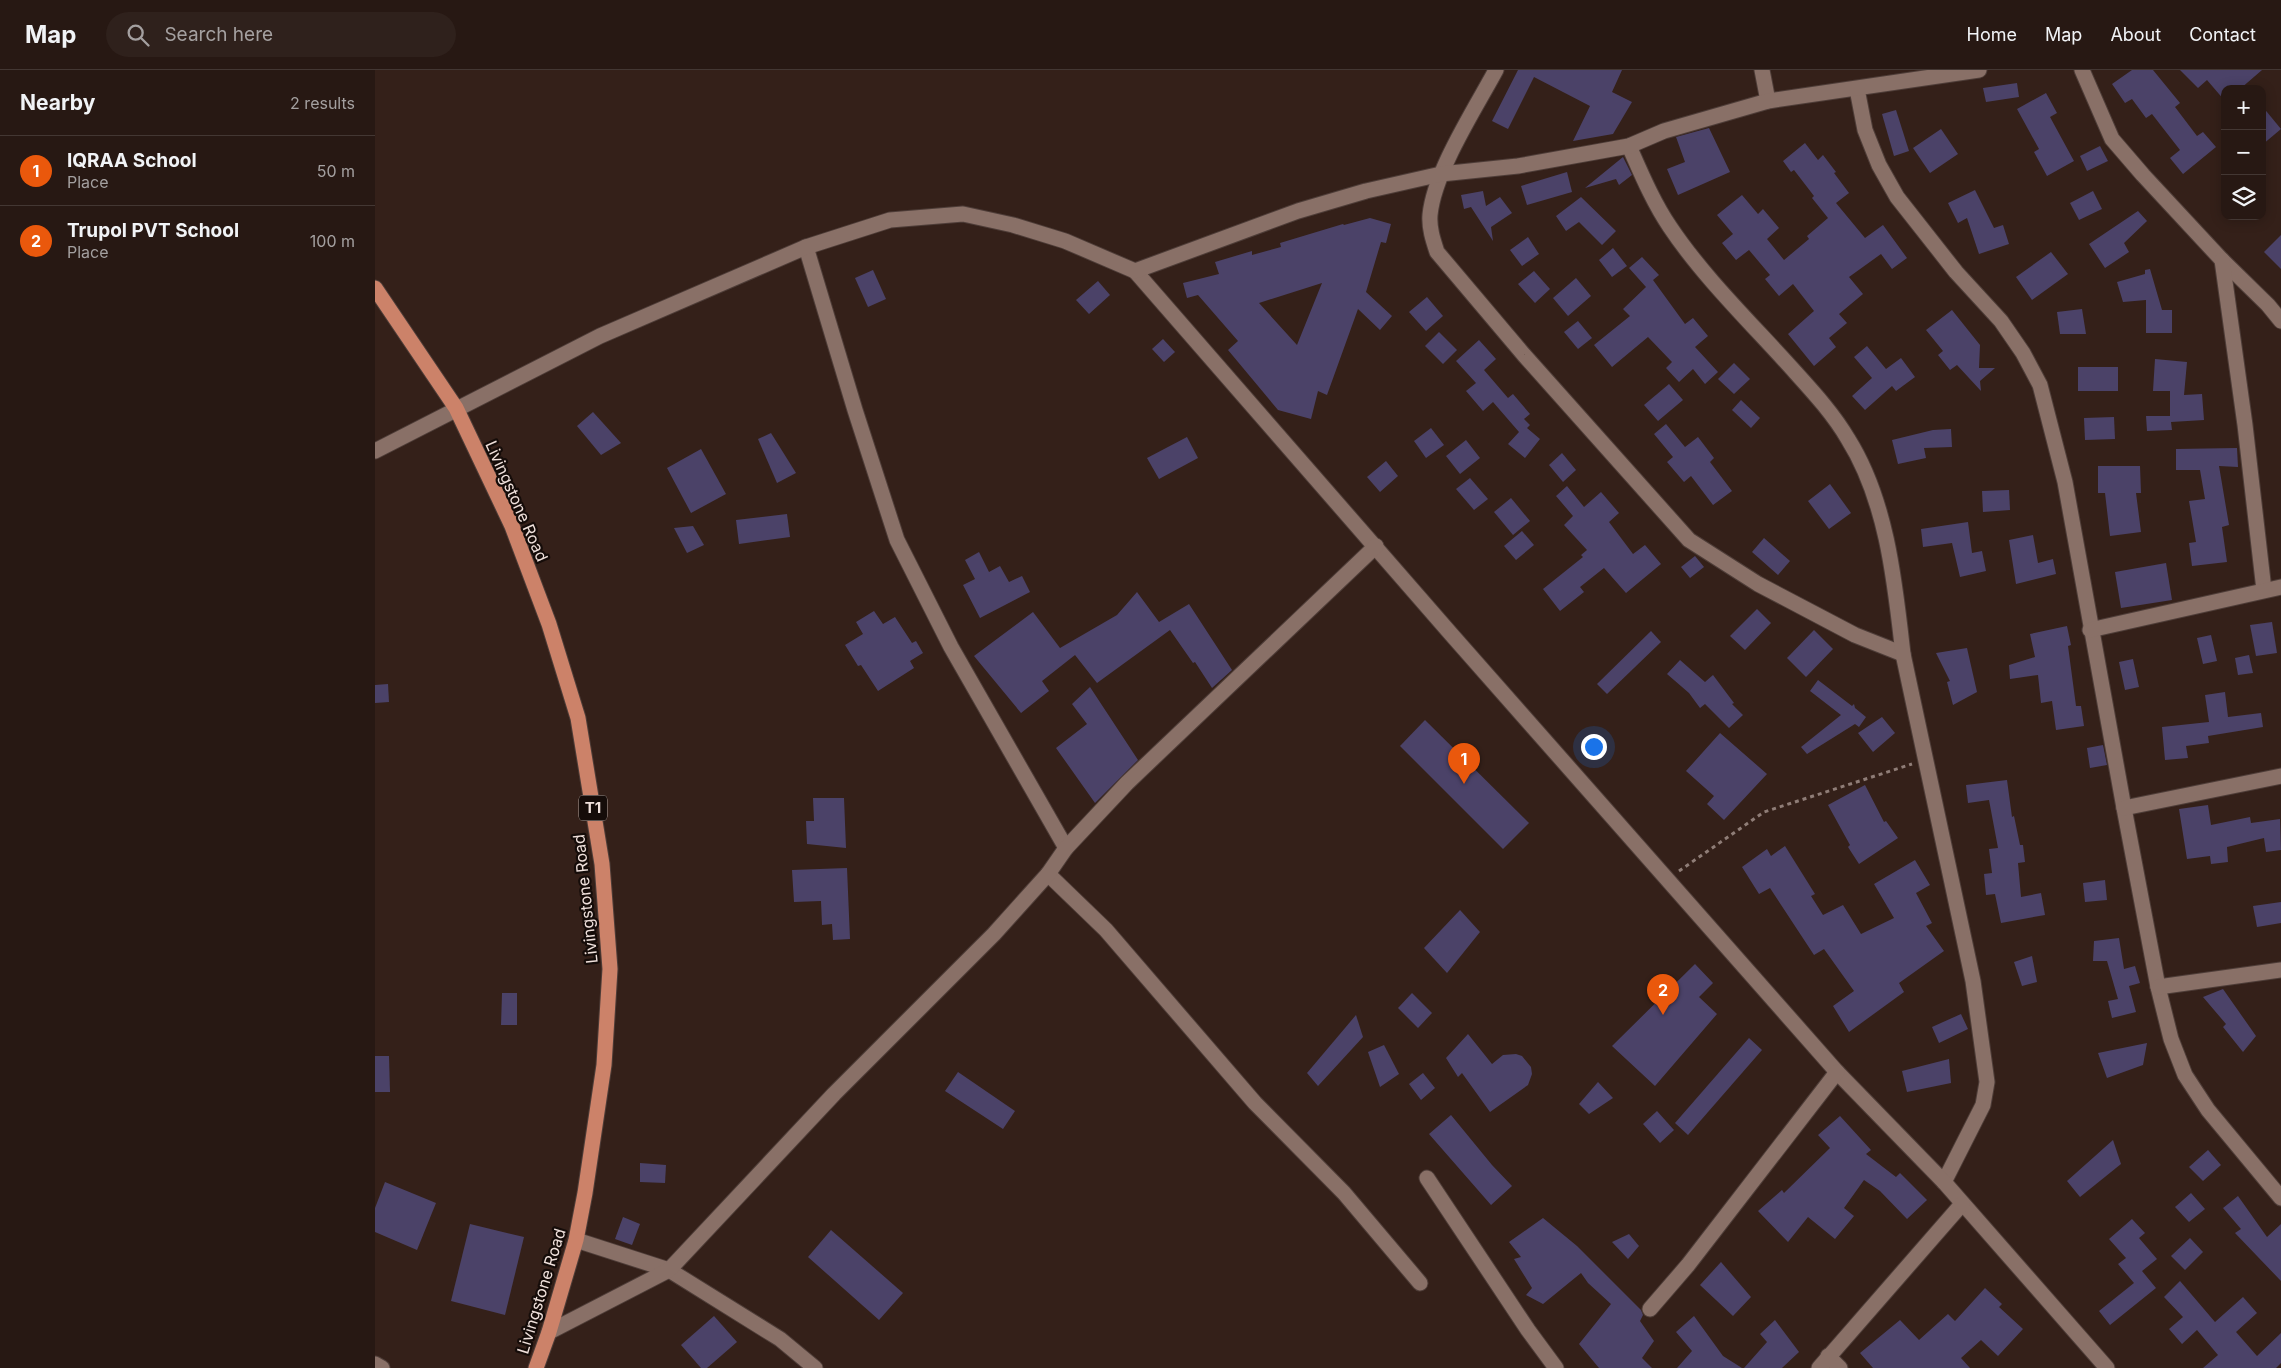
<!DOCTYPE html>
<meta charset="utf-8">
<style>
body{margin:0;font-family:Inter,sans-serif;background:#2f211c;color:#f1f3f6}
.controls{position:absolute;right:15px;top:15px;display:grid;overflow:hidden;border-radius:10px;box-shadow:0 2px 12px #0003}
.controls button{width:45px;height:45px;display:grid;place-items:center;padding:0;border:0;border-bottom:1px solid #433733;background:#271813;color:#f1f3f6;font:25px sans-serif}
.you{position:absolute;left:1218px;top:676px;width:18px;height:18px;margin:-12px;border:4px solid #fff;border-radius:50%;background:#1a73e8;box-shadow:0 0 0 8px #1a73e833}
.badge{display:grid;place-items:center;width:32px;height:32px;border-radius:50%;background:#ea580c;color:#fff;font-size:16px;font-weight:700}
.pin{position:absolute;translate:-50% -41px;filter:drop-shadow(0 1px 2px #0008)}
.pin::after{content:'';position:absolute;top:26px;width:18px;height:15px;background:inherit;clip-path:polygon(0 0,100% 0,50% 100%)}
.list{margin:0;padding:0;list-style:none}
h2{display:flex;justify-content:space-between;align-items:center;height:65px;margin:0;padding:0 20px;font-size:21px}
h2 small{font-size:16px;font-weight:400;color:#a4a0a0}
.list li{display:grid;grid-template-columns:32px 1fr auto;gap:15px;align-items:center;box-sizing:border-box;height:70px;padding:0 20px;border-top:1px solid #433733}
.list b{display:block;font-size:19px;white-space:nowrap}
.list p{margin:0;font-size:16px;white-space:nowrap;color:#a4a0a0}
.list em{font-size:16px;font-style:normal;color:#a4a0a0}
.icon{flex:none;width:28px;height:28px;fill:none;stroke:currentColor;stroke-width:2;stroke-linecap:round;stroke-linejoin:round}
.map{position:relative;flex:none;width:1906px;height:1298px;overflow:hidden}
header{display:flex;align-items:center;gap:30px;box-sizing:border-box;height:70px;padding:0 25px;background:#271813;border-bottom:1px solid #433733}
header strong{font-size:24px}
nav{display:flex;gap:28px;margin-inline-start:auto;font-size:18px}
.search{width:350px;height:45px;background:#2f211c;display:flex;align-items:center;gap:12px;box-sizing:border-box;padding:0 18px;border-radius:28px;color:#a4a0a0;font-size:19px}
main{display:flex}
aside{flex:1;background:#271813}
.map>svg:first-child{display:block}
.building{fill:#4b4268;fill-rule:evenodd}
.lines{fill:none;stroke-linecap:round;stroke-linejoin:round}
.minor-casing{stroke:#4e3d38;stroke-width:17}
.highway-casing{stroke:#4e3d38;stroke-width:17}
.path{stroke:#8f7d77;stroke-width:3;stroke-dasharray:4 4;stroke-linecap:butt}
.minor{stroke:#897067;stroke-width:15}
.highway{stroke:#cc8269;stroke-width:15}
.labels{text-anchor:middle;stroke-width:4.5;stroke-linejoin:round;paint-order:stroke}
.shield{fill:#150c09;stroke:#aea19d;stroke-width:1}
.shield-label{font-size:15px;font-weight:bold;fill:#f0e1dc}
.street-label{font-size:16px;fill:#f0e1dc;stroke:#150c09}
</style>
<header>
<strong>Map</strong>
<div class="search"><svg class="icon" aria-label="search" viewBox="0 0 24 24"><circle cx="10" cy="10" r="6"/><path d="M15 15l6 6"/></svg>Search here</div>
<nav><a>Home</a><a>Map</a><a>About</a><a>Contact</a></nav>
</header>
<main>
<aside>
<h2>Nearby<small>2 results</small></h2>
<ul class="list">
<li><span class="badge">1</span><div><b>IQRAA School</b><p>Place</p></div><em>50 m</em></li>
<li><span class="badge">2</span><div><b>Trupol PVT School</b><p>Place</p></div><em>100 m</em></li>
</ul>
</aside>
<div class="map">
<svg width="1906" height="1298" viewBox="0 0 1906 1298">
<rect width="100%" height="100%" fill="#342019"/>
<!-- building -->
<g class="building">
<polygon points="1143,0 1247,0 1237,22 1257,32 1238,64 1198,71 1215,36 1159,7 1133,59 1117,51"/>
<polygon points="1757,0 1778,0 1805,33 1800,37 1822,66 1828,62 1841,77 1808,104 1795,88 1805,80 1777,44 1771,48 1757,29 1750,33 1737,14"/>
<polygon points="1805,0 1887,0 1865,19 1850,19 1850,31 1832,10 1823,18"/>
<polygon points="1642,13 1644,27 1611,32 1608,18"/>
<polygon points="1671,23 1682,43 1675,47 1699,91 1672,106 1659,82 1664,79 1642,39"/>
<polygon points="1887,36 1906,59 1887,75"/>
<polygon points="1521,40 1534,81 1519,86 1507,44"/>
<polygon points="1334,58 1355,102 1303,125 1292,99 1310,92 1301,67"/>
<polygon points="1566,59 1583,84 1555,103 1538,78"/>
<polygon points="1430,73 1443,90 1448,85 1461,102 1459,103 1474,123 1461,133 1490,168 1508,155 1532,188 1517,199 1506,184 1474,207 1488,224 1464,244 1472,253 1454,268 1461,277 1439,296 1413,264 1439,241 1418,214 1404,226 1390,209 1395,205 1374,180 1361,190 1347,173 1358,164 1342,145 1367,125 1383,144 1388,139 1404,158 1392,169 1409,190 1434,169 1432,166 1453,148 1437,128 1439,126 1419,100 1416,102 1408,91"/>
<polygon points="1725,76 1733,91 1712,101 1705,86"/>
<polygon points="1248,87 1257,105 1244,115 1241,109 1210,118"/>
<polygon points="1192,102 1197,122 1152,135 1146,116"/>
<polygon points="1600,120 1619,158 1628,155 1634,174 1604,184 1592,148 1583,153 1573,133"/>
<polygon points="1108,121 1111,136 1125,127 1137,143 1116,157 1118,171 1096,137 1089,139 1086,125"/>
<polygon points="1718,121 1727,139 1704,150 1695,133"/>
<polygon points="1206,127 1241,161 1227,175 1204,152 1191,161 1181,146"/>
<polygon points="1763,141 1772,151 1749,173 1754,182 1730,198 1714,174"/>
<path d="M995,148L1016,154L1011,173L1006,172L991,222L1017,246L1005,260L983,239L952,325L943,321L936,349L903,340L853,280L863,271L823,225L812,228L808,213L844,204L840,192L877,181V185L906,177L905,173L968,154L969,155ZM947,213L922,275L884,233Z"/>
<polygon points="1906,165 1906,199 1889,182"/>
<polygon points="1153,167 1164,184 1147,196 1135,180"/>
<polygon points="1238,178 1252,196 1237,207 1224,190"/>
<polygon points="1676,182 1693,204 1657,230 1641,207"/>
<polygon points="1267,187 1284,205 1278,210 1310,254 1318,248 1333,266 1320,277 1343,302 1330,314 1318,299 1304,312 1291,298 1297,292 1273,267 1237,297 1219,275 1255,246 1248,239 1271,217 1254,198"/>
<polygon points="1775,199 1787,240 1797,240 1797,263 1771,263 1771,230 1748,232 1742,212 1770,204 1770,200"/>
<polygon points="498,200 511,229 493,237 480,208"/>
<polygon points="1159,201 1175,219 1160,233 1143,214"/>
<polygon points="1201,208 1216,226 1193,246 1178,228"/>
<polygon points="723,211 735,225 714,244 701,230"/>
<polygon points="1052,227 1068,246 1051,261 1034,242"/>
<polygon points="1707,239 1711,264 1685,264 1682,242"/>
<polygon points="1577,240 1605,275 1604,298 1620,298 1605,311 1606,321 1582,295 1575,300 1563,285 1568,281 1551,260"/>
<polygon points="1203,251 1217,268 1203,279 1189,262"/>
<polygon points="1064,262 1082,280 1068,294 1050,276"/>
<polygon points="788,269 800,282 789,292 777,279"/>
<polygon points="1104,270 1121,289 1109,300 1133,328 1138,324 1155,344 1149,349 1155,355 1152,358 1165,369 1150,388 1133,374 1144,362 1118,332 1108,341 1091,321 1101,313 1081,291"/>
<polygon points="1492,276 1511,299 1526,288 1540,307 1521,321 1517,316 1490,340 1477,326 1497,308 1479,287"/>
<polygon points="1780,289 1812,292 1809,325 1827,324 1829,350 1796,352 1797,360 1772,361 1771,346 1795,346 1795,321 1778,321"/>
<polygon points="1359,293 1375,309 1359,324 1343,309"/>
<rect x="1703" y="297" width="40" height="24"/>
<polygon points="1294,314 1308,330 1283,351 1269,335"/>
<polygon points="1366,330 1385,348 1376,358 1357,340"/>
<polygon points="218,342 246,373 226,385 202,356"/>
<polygon points="1739,347 1740,369 1710,370 1709,348"/>
<polygon points="1291,354 1310,377 1323,367 1339,388 1335,392 1357,421 1338,435 1316,406 1309,412 1292,392 1298,387 1279,364"/>
<polygon points="1056,358 1069,375 1051,388 1039,371"/>
<polygon points="1576,359 1577,377 1549,378 1551,388 1523,394 1517,370 1558,360"/>
<polygon points="396,363 421,403 402,413 383,369"/>
<polygon points="812,367 823,388 784,409 772,388"/>
<polygon points="1091,370 1105,388 1085,404 1071,386"/>
<polygon points="1862,378 1863,397 1844,396 1854,455 1847,457 1852,492 1817,496 1814,473 1821,472 1814,431 1830,429 1825,400 1801,400 1801,379"/>
<polygon points="326,379 351,424 316,443 292,398"/>
<polygon points="1187,383 1201,400 1188,412 1174,395"/>
<polygon points="1011,391 1023,406 1005,422 992,407"/>
<polygon points="1723,396 1765,396 1766,423 1761,423 1766,462 1735,466 1730,423 1723,423"/>
<polygon points="1095,408 1113,429 1099,440 1081,419"/>
<polygon points="1455,414 1476,443 1454,459 1433,431"/>
<polygon points="1192,416 1209,437 1226,422 1244,443 1234,452 1258,484 1270,475 1286,494 1251,523 1229,498 1205,517 1209,522 1185,541 1168,519 1208,487 1206,485 1212,480 1189,455 1198,446 1181,426"/>
<polygon points="1634,420 1635,440 1608,442 1607,421"/>
<polygon points="1136,428 1155,451 1138,465 1119,442"/>
<polygon points="412,444 415,467 364,474 361,450"/>
<polygon points="1593,452 1597,483 1607,481 1611,501 1585,507 1577,473 1548,477 1546,459"/>
<polygon points="318,456 329,475 312,483 299,458"/>
<polygon points="1147,461 1159,475 1141,490 1129,476"/>
<polygon points="1658,465 1663,493 1678,489 1681,504 1641,514 1634,470"/>
<polygon points="1389,468 1415,491 1403,505 1377,482"/>
<polygon points="604,482 614,502 625,496 634,512 647,506 655,522 605,548 588,515 600,509 590,490"/>
<polygon points="1320,486 1329,497 1315,508 1306,497"/>
<polygon points="1791,493 1797,530 1746,538 1740,502"/>
<polygon points="762,522 784,552 814,534 857,600 837,618 820,592 818,593 795,560 722,613 700,585 667,611 674,621 646,643 599,586 658,542 685,578 742,545"/>
<polygon points="1382,539 1396,553 1370,580 1355,566"/>
<polygon points="499,541 508,554 520,547 537,573 541,571 548,583 535,591 539,598 503,621 486,595 483,596 470,575 488,564 481,552"/>
<polygon points="1897,552 1902,583 1881,586 1875,555"/>
<polygon points="1692,556 1696,575 1693,576 1701,636 1706,636 1709,656 1681,660 1677,631 1666,633 1663,605 1635,609 1634,595 1660,587 1655,564"/>
<polygon points="1439,560 1458,579 1431,607 1412,588"/>
<polygon points="1276,561 1286,572 1232,624 1222,614"/>
<polygon points="1836,565 1842,591 1828,594 1822,568"/>
<polygon points="1592,578 1602,622 1578,635 1572,612 1575,611 1561,583"/>
<polygon points="1874,585 1878,603 1863,605 1860,588"/>
<polygon points="1758,589 1764,617 1750,620 1744,592"/>
<polygon points="1305,590 1330,612 1338,605 1359,633 1357,634 1368,645 1354,658 1330,634 1325,638 1314,623 1292,604"/>
<polygon points="1443,610 1477,636 1479,634 1480,638 1491,647 1484,657 1480,654 1432,684 1426,677 1466,645 1435,621"/>
<polygon points="13,614 14,632 0,633 0,615"/>
<polygon points="715,617 763,690 720,733 681,678 712,654 697,634"/>
<polygon points="1850,622 1853,647 1886,643 1888,657 1833,666 1834,673 1811,676 1813,688 1790,690 1787,657 1834,652 1830,625"/>
<polygon points="1507,647 1520,663 1498,682 1483,663"/>
<polygon points="1050,650 1154,753 1128,779 1025,676"/>
<polygon points="1345,663 1392,704 1349,750 1332,734 1339,726 1311,701"/>
<polygon points="1728,675 1732,695 1715,698 1712,678"/>
<polygon points="1632,710 1637,747 1639,746 1645,775 1648,775 1650,792 1643,793 1646,827 1666,823 1670,845 1626,853 1620,824 1611,825 1609,804 1617,803 1614,779 1623,778 1614,730 1593,733 1591,715"/>
<polygon points="1490,715 1509,752 1511,751 1523,768 1484,794 1473,777 1475,775 1453,735"/>
<polygon points="438,728 469,728 471,778 432,774 431,751 439,751"/>
<polygon points="1833,735 1836,755 1875,747 1876,753 1905,749 1906,780 1891,782 1889,768 1852,777 1853,792 1836,794 1835,786 1812,789 1804,739"/>
<polygon points="1410,776 1440,824 1436,826 1448,845 1468,835 1486,864 1519,848 1499,814 1540,790 1555,815 1541,823 1557,853 1551,856 1569,881 1524,913 1529,922 1474,962 1458,936 1479,921 1449,879 1439,885 1395,818 1384,824 1367,797 1392,779 1396,786"/>
<polygon points="472,798 475,869 458,870 457,854 447,855 446,831 419,832 417,800"/>
<polygon points="1730,810 1732,830 1710,832 1708,813"/>
<polygon points="1906,832 1906,853 1882,857 1878,836"/>
<polygon points="1085,840 1105,862 1072,903 1049,878"/>
<polygon points="1744,868 1749,899 1760,896 1765,913 1754,916 1761,942 1737,948 1733,931 1743,929 1732,891 1718,891 1719,871"/>
<polygon points="1657,886 1662,912 1647,916 1639,892"/>
<polygon points="1320,894 1338,913 1324,927 1342,944 1280,1016 1237,976"/>
<polygon points="1848,919 1881,966 1868,982 1848,957 1851,954 1828,927"/>
<polygon points="127,923 142,923 142,955 126,955"/>
<polygon points="1037,923 1057,943 1043,958 1023,938"/>
<polygon points="1586,944 1593,959 1564,973 1557,957"/>
<polygon points="981,945 988,967 943,1016 932,1003"/>
<polygon points="1093,964 1117,994 1128,985 1141,984 1147,986 1156,997 1157,1004 1153,1015 1115,1042 1087,1003 1083,1007 1071,988"/>
<polygon points="1374,968 1387,980 1313,1065 1300,1053"/>
<polygon points="1772,973 1768,995 1732,1008 1723,983"/>
<polygon points="1009,975 1024,1004 1005,1017 993,982"/>
<polygon points="0,986 14,986 15,1022 0,1022"/>
<polygon points="1574,989 1576,1013 1532,1022 1527,1001"/>
<polygon points="583,1002 640,1041 628,1059 570,1021"/>
<polygon points="1048,1003 1060,1018 1046,1030 1034,1014"/>
<polygon points="1223,1012 1238,1028 1214,1044 1204,1034"/>
<polygon points="1282,1041 1299,1060 1285,1073 1268,1054"/>
<polygon points="1076,1045 1117,1095 1137,1116 1116,1135 1054,1064"/>
<polygon points="1465,1046 1496,1080 1491,1084 1521,1107 1525,1103 1552,1130 1532,1149 1505,1121 1489,1110 1469,1138 1479,1146 1460,1169 1433,1147 1413,1172 1383,1141 1407,1120 1409,1123 1455,1078 1443,1065"/>
<polygon points="1738,1070 1746,1094 1705,1127 1692,1111"/>
<polygon points="1833,1080 1846,1095 1828,1111 1814,1097"/>
<polygon points="265,1093 291,1095 290,1113 265,1112"/>
<polygon points="10,1112 61,1133 42,1180 0,1162 0,1138"/>
<polygon points="1816,1123 1830,1139 1814,1152 1800,1137"/>
<polygon points="1863,1126 1892,1167 1906,1154 1906,1211 1860,1163 1866,1159 1848,1138"/>
<polygon points="248,1147 265,1154 257,1175 240,1169"/>
<polygon points="1168,1148 1202,1176 1266,1240 1268,1245 1265,1251 1279,1271 1267,1288 1277,1298 1224,1298 1204,1274 1236,1234 1213,1213 1206,1203 1168,1234 1151,1225 1157,1218 1139,1189 1146,1187 1134,1172"/>
<polygon points="1757,1149 1770,1163 1764,1168 1782,1189 1767,1201 1781,1218 1735,1255 1724,1241 1759,1213 1743,1194 1751,1188 1734,1169"/>
<polygon points="95,1154 149,1167 130,1245 76,1231"/>
<polygon points="456,1160 528,1223 504,1250 433,1187"/>
<polygon points="1254,1164 1264,1176 1253,1189 1237,1172"/>
<polygon points="1815,1168 1828,1182 1810,1200 1796,1186"/>
<polygon points="1346,1192 1376,1227 1358,1246 1325,1215"/>
<polygon points="1805,1211 1840,1252 1868,1227 1882,1243 1861,1262 1882,1286 1906,1263 1906,1293 1901,1298 1828,1298 1843,1285 1822,1260 1807,1274 1794,1259 1808,1247 1789,1227"/>
<polygon points="1610,1218 1627,1234 1624,1237 1648,1259 1623,1286 1606,1270 1586,1288 1595,1298 1498,1298 1485,1283 1525,1250 1544,1270 1573,1244 1580,1251"/>
<polygon points="339,1246 362,1272 332,1298 326,1298 306,1275"/>
<polygon points="1319,1246 1348,1286 1367,1298 1302,1298 1317,1281 1301,1262"/>
<polygon points="1400,1250 1424,1282 1407,1298 1369,1298 1392,1272 1385,1264"/>
</g>
<g class="lines">
<defs>
<g id="minor">
<path d="M1121,0C1100,39 1059,102 1055,145C1054,158 1058,170 1062,182L1149,285L1314,470L1383,514L1480,565L1528,584"/>
<polyline points="1387,0 1393,31"/>
<polyline points="1707,0 1737,69 1768,105 1847,190 1893,235 1906,251"/>
<polyline points="1482,19 1490,60 1504,95 1522,127 1581,202 1626,251 1648,283 1665,315 1690,412 1749,738 1783,917 1796,969 1810,1005 1833,1040 1906,1128"/>
<path d="M1254,76C1266,103 1278,132 1295,157C1329,208 1380,257 1421,303C1440,324 1459,345 1473,369C1512,431 1520,513 1528,584L1598,911L1612,1012L1608,1035L1569,1112"/>
<polyline points="431,177 480,340 522,470 576,577 691,778"/>
<polyline points="1847,190 1870,355 1889,520"/>
<polyline points="760,201 1076,564 1462,1002 1569,1112 1732,1298"/>
<polyline points="0,381 225,266 431,177 515,150 588,144 638,155 690,171 760,201 923,141 991,121 1066,104 1143,96 1254,76 1289,61 1393,31 1604,0"/>
<polyline points="1715,560 1906,517"/>
<polyline points="1749,738 1906,706"/>
<polyline points="673,804 731,860 880,1033 969,1123 1045,1213"/>
<polyline points="1783,917 1906,900"/>
<polyline points="1052,1108 1153,1260 1181,1298"/>
<polyline points="201,1170 294,1200 405,1269 440,1298"/>
<polyline points="1275,1239 1313,1195 1462,1002"/>
<polyline points="174,1262 294,1200 459,1024 619,864 673,804 691,778 752,713 1001,476"/>
<polyline points="1453,1286 1465,1298"/>
<polyline points="0,1294 7,1298"/>
<polyline points="1444,1298 1587,1134"/>
</g>
<polyline id="highway" points="0,218 81,338 137,456 174,554 203,648 227,794 235,899 229,995 210,1123 201,1170 174,1262 161,1298"/>
</defs>
<!-- minor casing -->
<use href="#minor" class="minor-casing"/>
<!-- highway casing -->
<use href="#highway" class="highway-casing"/>
<!-- path -->
<polyline class="path" points="1304,801 1389,742 1537,694"/>
<!-- minor -->
<use href="#minor" class="minor"/>
<!-- highway -->
<use href="#highway" class="highway"/>
</g>
<g class="labels">
<!-- shield labels -->
<rect class="shield" x="204" y="725.5" width="28" height="25" rx="4"/>
<g class="shield-label">
<text x="218" y="743">T1</text>
</g>
<!-- street labels -->
<g class="street-label">
<text transform="translate(142 431) rotate(66)" y="6">Livingstone Road</text>
<text transform="translate(210 829) rotate(-96)" y="6">Livingstone Road</text>
<text transform="translate(166 1221) rotate(-73)" y="6">Livingstone Road</text>
</g>
</g>
</svg>
<div class="controls">
<button>+</button>
<button>−</button>
<button><svg class="icon" aria-label="layers" viewBox="0 0 24 24"><path d="M12 4l9 5-9 5-9-5zM3 14l9 5 9-5"/></svg></button>
</div>
<div class="you"></div>
<div class="pin badge" style="left:1089px;top:714px">1</div>
<div class="pin badge" style="left:1288px;top:945px">2</div>
</div>
</main>
